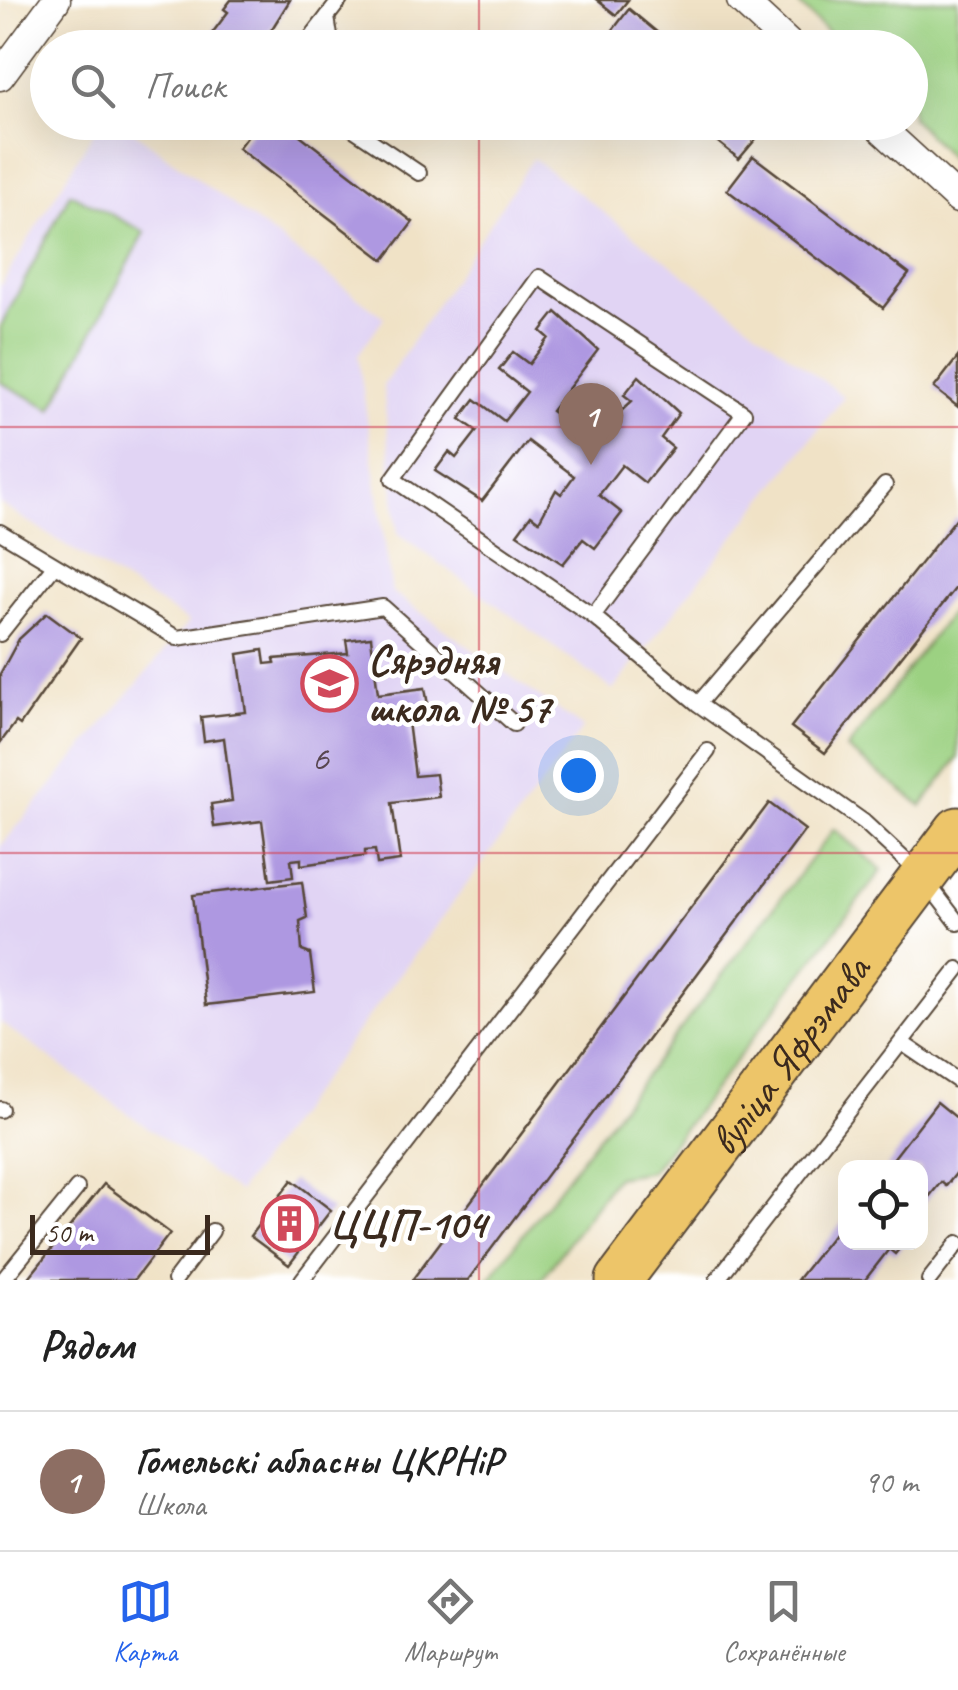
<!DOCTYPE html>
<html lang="ru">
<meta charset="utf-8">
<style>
body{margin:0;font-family:Caveat,sans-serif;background:#f2f2f2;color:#222}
.controls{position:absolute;right:30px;bottom:30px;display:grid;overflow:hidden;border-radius:20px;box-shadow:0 10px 40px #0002}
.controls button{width:90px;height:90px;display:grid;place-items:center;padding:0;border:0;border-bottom:2px solid #e0e0e0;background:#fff;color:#222;font:50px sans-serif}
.scale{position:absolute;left:30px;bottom:25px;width:180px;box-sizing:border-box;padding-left:10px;border:5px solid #3b2a1e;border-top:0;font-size:28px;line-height:35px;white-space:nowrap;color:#3b2a1e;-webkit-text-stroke:8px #fff;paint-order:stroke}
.you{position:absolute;left:578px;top:775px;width:35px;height:35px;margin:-25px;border:8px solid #fff;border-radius:50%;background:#1a73e8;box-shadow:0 0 0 15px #1a73e833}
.badge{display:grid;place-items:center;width:65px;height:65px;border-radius:50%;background:#2563eb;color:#fff;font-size:32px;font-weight:700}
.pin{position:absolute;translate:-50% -82px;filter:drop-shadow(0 2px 5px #0008)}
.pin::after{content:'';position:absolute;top:52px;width:35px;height:30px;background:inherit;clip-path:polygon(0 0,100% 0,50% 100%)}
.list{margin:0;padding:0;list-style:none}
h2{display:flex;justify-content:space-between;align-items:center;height:130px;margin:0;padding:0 40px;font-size:42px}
h2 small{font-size:32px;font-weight:400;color:#767676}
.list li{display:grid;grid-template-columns:65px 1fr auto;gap:30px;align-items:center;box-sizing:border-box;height:140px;padding:0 40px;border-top:2px solid #e0e0e0}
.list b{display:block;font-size:38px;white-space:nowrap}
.list p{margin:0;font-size:32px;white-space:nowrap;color:#767676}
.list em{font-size:32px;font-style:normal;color:#767676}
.icon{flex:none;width:55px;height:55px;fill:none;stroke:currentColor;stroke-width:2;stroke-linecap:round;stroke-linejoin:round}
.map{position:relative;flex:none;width:958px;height:1280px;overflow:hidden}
.search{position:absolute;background:#fff;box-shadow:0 10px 40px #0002;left:30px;right:30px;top:30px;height:110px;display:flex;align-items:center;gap:25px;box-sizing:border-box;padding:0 35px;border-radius:55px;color:#767676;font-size:38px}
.sheet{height:270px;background:#fff}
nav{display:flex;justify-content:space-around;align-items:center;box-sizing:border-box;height:140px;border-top:2px solid #e0e0e0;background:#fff;font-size:28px;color:#767676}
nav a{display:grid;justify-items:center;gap:5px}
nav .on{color:#2563eb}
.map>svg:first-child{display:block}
.built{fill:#e1d4f4}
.green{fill:#9cd182;stroke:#6c7e50;stroke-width:2.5}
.building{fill:#ae98e1}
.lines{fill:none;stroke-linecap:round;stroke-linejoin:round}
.lane-casing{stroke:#564637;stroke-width:18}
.street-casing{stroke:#564637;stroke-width:31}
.primary-casing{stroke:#564637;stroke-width:49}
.lane{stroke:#fff;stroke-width:14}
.street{stroke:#fff;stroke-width:28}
.primary{stroke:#edc569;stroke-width:45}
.grid{fill:none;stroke:#d1495b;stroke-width:2.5;stroke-opacity:0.55}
.labels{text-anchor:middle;stroke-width:9;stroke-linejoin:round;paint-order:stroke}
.number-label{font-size:38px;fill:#58464f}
.poi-label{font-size:42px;font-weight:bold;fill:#3b2a1e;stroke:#fff;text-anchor:start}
.street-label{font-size:42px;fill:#3b2a1e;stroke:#fff}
</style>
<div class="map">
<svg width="958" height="1280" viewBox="0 0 958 1280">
<rect width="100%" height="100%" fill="#fff"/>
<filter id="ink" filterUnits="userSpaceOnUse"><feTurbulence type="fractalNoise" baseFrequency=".01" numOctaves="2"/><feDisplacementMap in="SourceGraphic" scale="20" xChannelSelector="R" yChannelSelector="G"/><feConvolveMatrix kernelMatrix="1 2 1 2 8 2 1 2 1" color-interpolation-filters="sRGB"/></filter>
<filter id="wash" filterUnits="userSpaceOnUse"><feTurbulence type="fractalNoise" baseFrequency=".0048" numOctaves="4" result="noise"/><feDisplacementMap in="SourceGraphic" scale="40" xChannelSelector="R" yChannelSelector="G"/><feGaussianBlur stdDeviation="2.25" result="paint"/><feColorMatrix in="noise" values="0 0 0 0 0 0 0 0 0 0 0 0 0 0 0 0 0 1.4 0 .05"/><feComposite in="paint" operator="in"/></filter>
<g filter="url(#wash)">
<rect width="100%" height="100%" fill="#f0e2c6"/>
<!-- built -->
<g class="built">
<polygon points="99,123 122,123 384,317 358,355 392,592 583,728 238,1192 0,1022 0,847 189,622 0,504 0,287"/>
<polygon points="533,158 844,397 613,690 398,533 383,386"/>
</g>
<!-- green -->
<g class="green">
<polygon points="795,0 958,0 958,166 911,117 910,48 842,47"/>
<polygon points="70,193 145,232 52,409 0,382 0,328"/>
<polygon points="958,603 958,758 922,806 847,749"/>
<polygon points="834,829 882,870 651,1171 616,1177 541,1280 488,1280"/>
</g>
<g id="blocks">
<!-- building -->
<g class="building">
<polygon points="231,0 290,0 260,48 201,48 228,12 224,9"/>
<polygon points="597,0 628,0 616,15"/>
<polygon points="629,9 676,48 599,48"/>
<polygon points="258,122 283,122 413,222 384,260 238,148"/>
<polygon points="693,122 770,122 739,159"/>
<polygon points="753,156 909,274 883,308 727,190"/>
<polygon points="556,312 598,350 551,411 597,446 611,429 606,425 632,401 624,395 639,376 679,413 661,438 673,448 645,483 622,465 599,495 622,513 595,548 583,539 563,564 517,534 531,515 539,521 556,490 561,494 574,476 528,441 482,501 435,471 449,452 456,458 477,431 460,419 475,399 504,421 527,392 499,370 513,352 529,364 549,338 541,331"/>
<polygon points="958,357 958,407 934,388"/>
<polygon points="958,516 958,585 825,753 791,727"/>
<polygon points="47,613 81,638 20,725 16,722 0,743 0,674 19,639"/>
<polygon points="371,637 378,694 425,688 429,711 407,714 415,776 436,774 439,797 392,803 400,861 377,864 375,850 365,851 365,856 301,865 301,859 291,860 293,877 270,880 262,821 214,827 211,804 232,801 224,738 204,741 201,717 246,712 238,654 263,650 265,664 275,663 274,659 348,653 346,640"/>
<polygon points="769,803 805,830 468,1280 412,1280"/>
<polygon points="302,882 307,918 300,921 302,951 310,954 315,992 206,1005 193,895"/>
<polygon points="937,1102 958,1119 958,1171 946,1186 941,1182 920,1208 920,1168 886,1168"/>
<polygon points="292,1180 331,1210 289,1265 250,1236"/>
<polygon points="104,1184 170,1233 134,1280 27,1280"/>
<polygon points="846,1218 846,1242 905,1242 895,1254 889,1249 865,1280 797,1280"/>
</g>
</g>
</g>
<g filter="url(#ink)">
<use href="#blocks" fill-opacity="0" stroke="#564637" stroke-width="2.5"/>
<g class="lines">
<defs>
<g id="lane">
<polyline points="327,17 332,48"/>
<polyline points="303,48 340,0"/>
<polyline points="343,122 419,173"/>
<polyline points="0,532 177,638 383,607 514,724"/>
<polyline points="593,616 744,413 539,277 393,479 593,616 698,704 864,822 922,876 958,923"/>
<polyline points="0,634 53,567"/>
<polyline points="698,704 885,485"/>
<polyline points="902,1043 958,1081"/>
<polyline points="0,1110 1,1109"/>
<polyline points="3,1280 77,1188"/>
<polyline points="175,1280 212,1231"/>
<polyline points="302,1280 708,751"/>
<polyline points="717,1280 958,969"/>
<polyline points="929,1280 958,1243"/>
</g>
<g id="street">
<polyline points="741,0 793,48"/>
<polyline points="0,76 56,0"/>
<polyline points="874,122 958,199"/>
</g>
<g id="primary">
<path id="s1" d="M619,1280L958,830"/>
</g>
</defs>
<!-- lane casing -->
<use href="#lane" class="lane-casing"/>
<!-- street casing -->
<use href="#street" class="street-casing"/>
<!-- primary casing -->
<use href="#primary" class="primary-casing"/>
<!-- lane -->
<use href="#lane" class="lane"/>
<!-- street -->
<use href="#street" class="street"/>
<!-- primary -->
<use href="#primary" class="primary"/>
</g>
</g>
<!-- grid -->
<path class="grid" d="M479,0V48M479,122V1280M0,427H958M0,853H958"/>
<!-- icons -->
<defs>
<symbol id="school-ring" viewBox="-11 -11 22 22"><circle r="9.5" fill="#fff" stroke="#d1495b" stroke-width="1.5"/><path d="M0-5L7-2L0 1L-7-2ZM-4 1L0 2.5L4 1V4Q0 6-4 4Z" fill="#d1495b"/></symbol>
<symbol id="building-ring" viewBox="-11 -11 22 22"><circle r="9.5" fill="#fff" stroke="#d1495b" stroke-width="1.5"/><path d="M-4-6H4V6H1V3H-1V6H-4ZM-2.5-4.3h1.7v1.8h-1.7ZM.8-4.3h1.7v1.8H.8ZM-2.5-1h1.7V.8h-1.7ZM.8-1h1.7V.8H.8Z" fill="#d1495b"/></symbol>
</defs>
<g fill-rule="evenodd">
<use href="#school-ring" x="298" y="652" width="63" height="63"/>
<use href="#building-ring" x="258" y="1192" width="63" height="63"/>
</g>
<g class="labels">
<!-- number labels -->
<g class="number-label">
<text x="320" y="770">6</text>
</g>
<!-- poi labels -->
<g class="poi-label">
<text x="368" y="674">Сярэдняя<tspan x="368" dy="48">школа № 57</tspan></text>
<text x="329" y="1238">ЦЦП-104</text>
</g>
<!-- street labels -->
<g class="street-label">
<text dy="15" stroke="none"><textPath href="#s1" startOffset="282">вуліца Яфрэмава</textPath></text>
</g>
</g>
</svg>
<div class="controls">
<button><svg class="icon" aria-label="locate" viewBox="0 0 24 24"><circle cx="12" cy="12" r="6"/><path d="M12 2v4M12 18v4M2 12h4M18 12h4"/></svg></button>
</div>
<div class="scale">50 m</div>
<div class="you"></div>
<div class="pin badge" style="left:591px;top:465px;background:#8d6e63">1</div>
<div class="search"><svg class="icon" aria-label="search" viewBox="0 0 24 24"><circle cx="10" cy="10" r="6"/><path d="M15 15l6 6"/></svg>Поиск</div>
</div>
<section class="sheet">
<h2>Рядом<small></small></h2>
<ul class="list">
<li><span class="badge" style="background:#8d6e63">1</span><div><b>Гомельскі абласны ЦКРНіР</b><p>Школа</p></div><em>90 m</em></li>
</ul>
</section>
<nav>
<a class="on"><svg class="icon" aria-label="map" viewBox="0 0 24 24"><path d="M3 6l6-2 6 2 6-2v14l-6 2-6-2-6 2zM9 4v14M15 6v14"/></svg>Карта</a>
<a><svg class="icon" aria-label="directions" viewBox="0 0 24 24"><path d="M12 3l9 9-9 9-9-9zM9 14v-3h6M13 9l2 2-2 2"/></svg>Маршрут</a>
<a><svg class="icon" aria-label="saved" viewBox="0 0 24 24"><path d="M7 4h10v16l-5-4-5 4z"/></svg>Сохранённые</a>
</nav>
